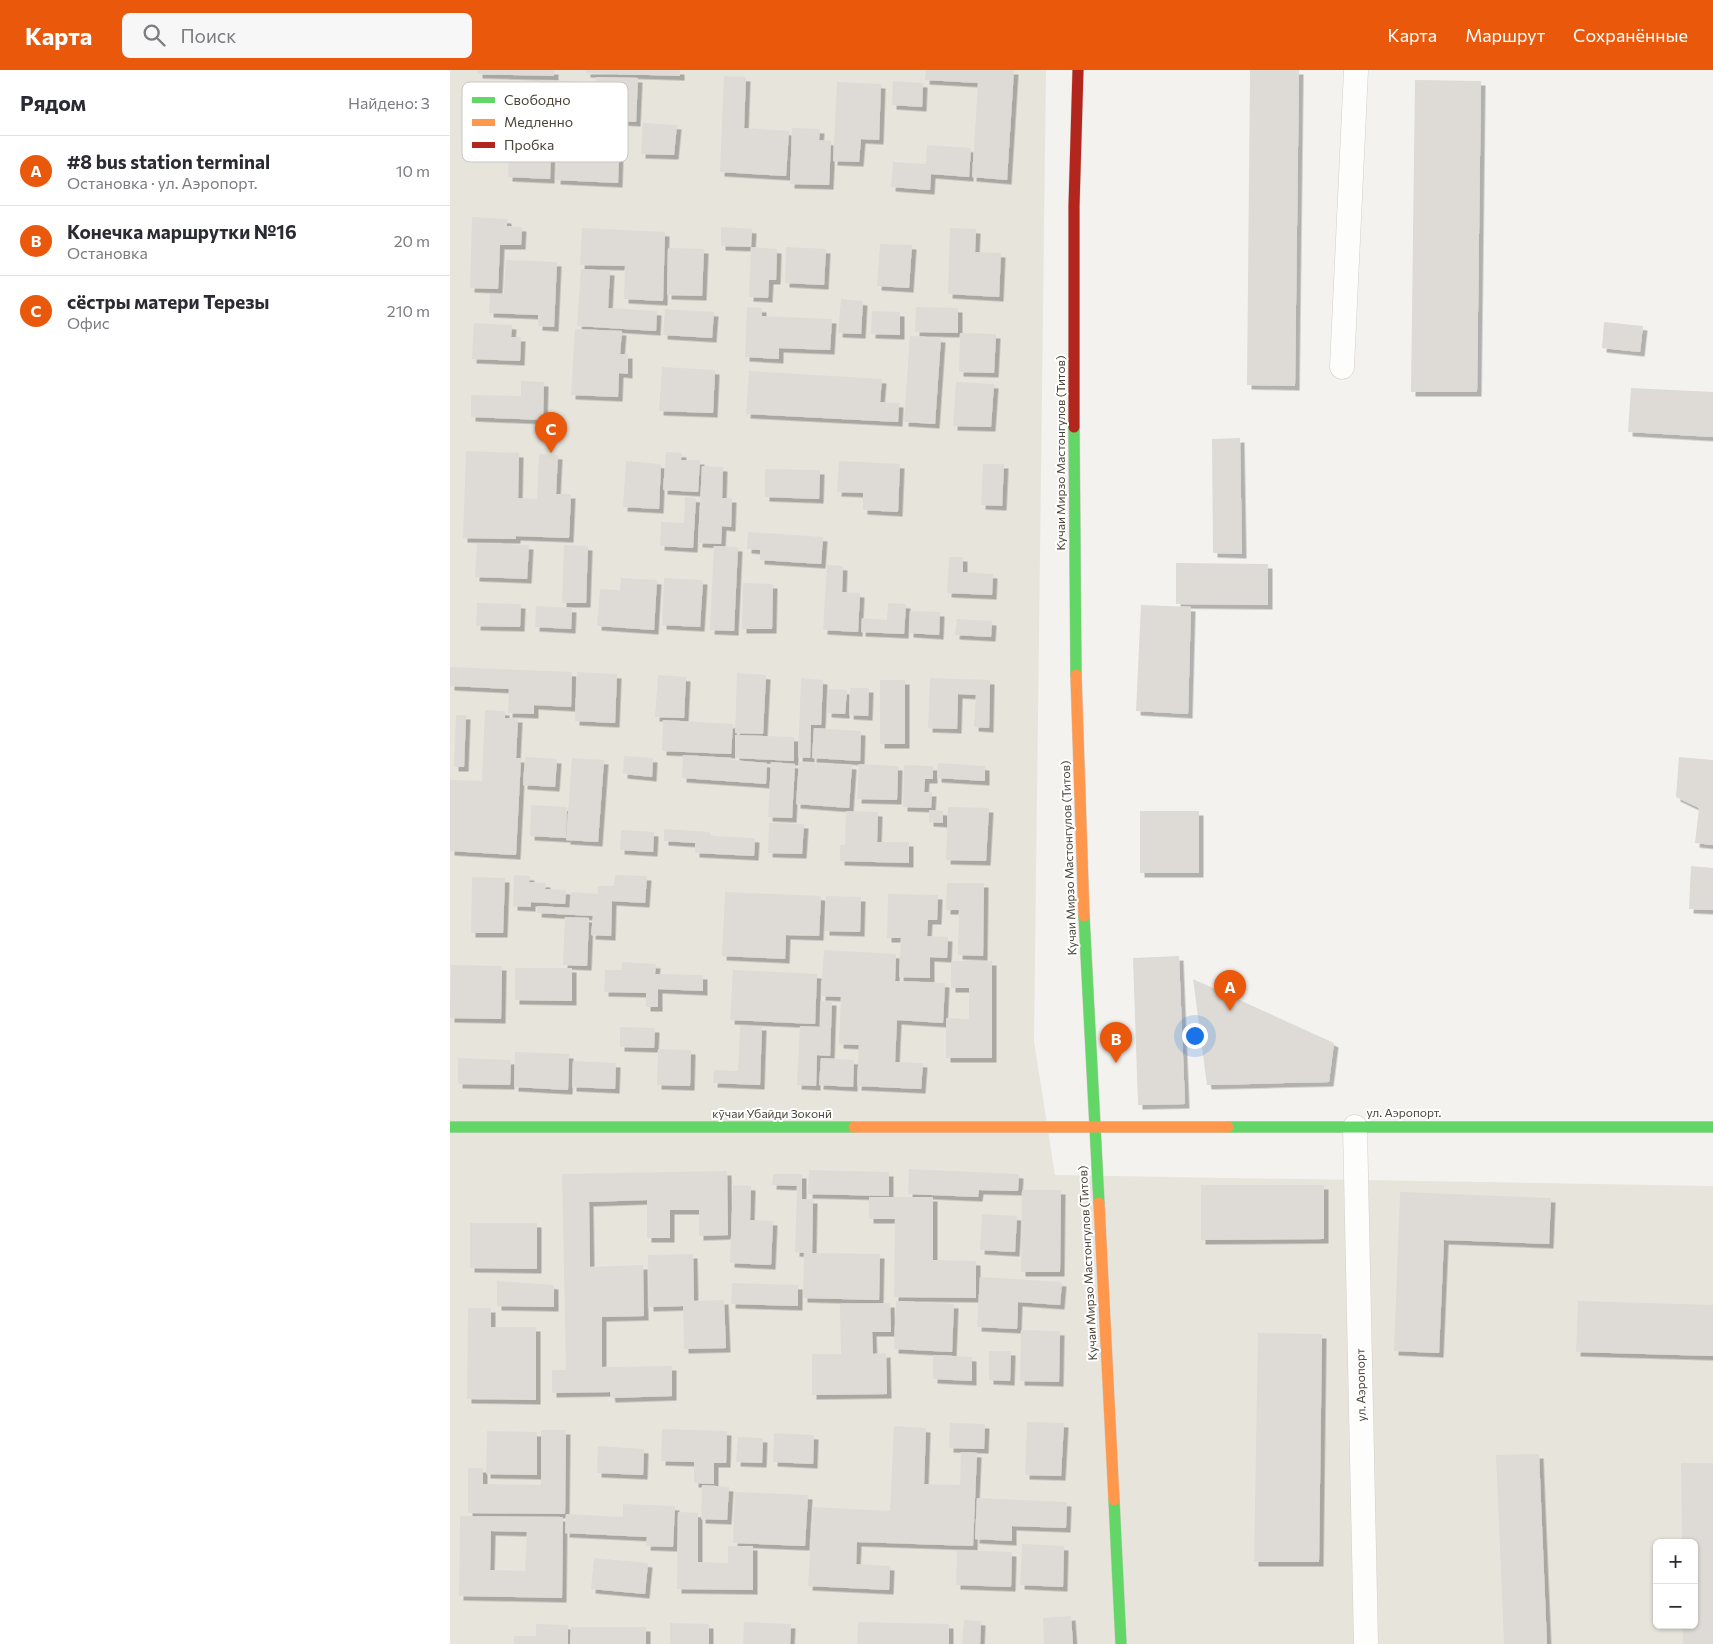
<!DOCTYPE html>
<html lang="ru">
<meta charset="utf-8">
<style>
body{margin:0;font-family:Commissioner,sans-serif;background:#f7f7f7;color:#2b2b33}
.controls{position:absolute;right:15px;bottom:15px;display:grid;overflow:hidden;border-radius:8px;box-shadow:0 1px 4px #0004}
.controls button{width:45px;height:45px;display:grid;place-items:center;padding:0;border:0;border-bottom:1px solid #e1e1e2;background:#fff;color:#2b2b33;font:25px sans-serif}
.you{position:absolute;left:744px;top:965px;width:18px;height:18px;margin:-12px;border:4px solid #fff;border-radius:50%;background:#1a73e8;box-shadow:0 0 0 8px #1a73e833}
.badge{display:grid;place-items:center;width:32px;height:32px;border-radius:50%;background:#ea580c;color:#fff;font-size:16px;font-weight:700}
.pin{position:absolute;translate:-50% -41px;filter:drop-shadow(0 1px 2px #0008)}
.pin::after{content:'';position:absolute;top:26px;width:18px;height:15px;background:inherit;clip-path:polygon(0 0,100% 0,50% 100%)}
.list{margin:0;padding:0;list-style:none}
h2{display:flex;justify-content:space-between;align-items:center;height:65px;margin:0;padding:0 20px;font-size:21px}
h2 small{font-size:16px;font-weight:400;color:#7c7c81}
.list li{display:grid;grid-template-columns:32px 1fr auto;gap:15px;align-items:center;box-sizing:border-box;height:70px;padding:0 20px;border-top:1px solid #e1e1e2}
.list b{display:block;font-size:19px;white-space:nowrap}
.list p{margin:0;font-size:16px;white-space:nowrap;color:#7c7c81}
.list em{font-size:16px;font-style:normal;color:#7c7c81}
.icon{flex:none;width:28px;height:28px;fill:none;stroke:currentColor;stroke-width:2;stroke-linecap:round;stroke-linejoin:round}
.map{position:relative;flex:none;width:1263px;height:1574px;overflow:hidden}
header{display:flex;align-items:center;gap:30px;box-sizing:border-box;height:70px;padding:0 25px;background:#ea580c;color:#fff}
header strong{font-size:24px}
nav{display:flex;gap:28px;margin-inline-start:auto;font-size:18px}
.search{width:350px;height:45px;background:#f7f7f7;display:flex;align-items:center;gap:12px;box-sizing:border-box;padding:0 18px;border-radius:8px;color:#7c7c81;font-size:19px}
main{display:flex}
aside{flex:1;background:#fff}
.map>svg:first-child{display:block}
.residential{fill:#e7e4dc;fill-rule:evenodd}
.building{fill:#dedbd6;fill-rule:evenodd;filter:url(#shadow)}
.lines{fill:none;stroke-linecap:round;stroke-linejoin:round}
.street-casing{stroke:#d2d0cb;stroke-width:25}
.fast-casing{stroke:#d3cfc5;stroke-width:12}
.slow-casing{stroke:#d3cfc5;stroke-width:12}
.jam-casing{stroke:#d3cfc5;stroke-width:12}
.street{stroke:#fdfdfc;stroke-width:24}
.fast{stroke:#63d668;stroke-width:11}
.slow{stroke:#ff974d;stroke-width:11}
.jam{stroke:#b3261e;stroke-width:11}
.labels{text-anchor:middle;stroke-width:4;stroke-linejoin:round;paint-order:stroke}
.street-label{font-size:12px;fill:#4b4439;stroke:#fff}
.key{fill:#fff;stroke:#c9c7c4;stroke-width:1}
.key-label{font-size:14px;fill:#4b4439}
</style>
<header>
<strong>Карта</strong>
<div class="search"><svg class="icon" aria-label="search" viewBox="0 0 24 24"><circle cx="10" cy="10" r="6"/><path d="M15 15l6 6"/></svg>Поиск</div>
<nav><a>Карта</a><a>Маршрут</a><a>Сохранённые</a></nav>
</header>
<main>
<aside>
<h2>Рядом<small>Найдено: 3</small></h2>
<ul class="list">
<li><span class="badge">A</span><div><b>#8 bus station terminal</b><p>Остановка · ул. Аэропорт.</p></div><em>10 m</em></li>
<li><span class="badge">B</span><div><b>Конечка маршрутки №16</b><p>Остановка</p></div><em>20 m</em></li>
<li><span class="badge">C</span><div><b>сёстры матери Терезы</b><p>Офис</p></div><em>210 m</em></li>
</ul>
</aside>
<div class="map">
<svg width="1263" height="1574" viewBox="0 0 1263 1574">
<defs>
<filter id="shadow"><feDropShadow dx="4.5" dy="4.5" stdDeviation="0" flood-color="#0004"/></filter>
</defs>
<rect width="100%" height="100%" fill="#f4f2ee"/>
<!-- residential -->
<path class="residential" d="M0,0H596L584,971L605,1105L1263,1116V1574H0ZM1207,1473H1244V1555H1207Z"/>
<!-- building -->
<g class="building">
<polygon points="28,0 104,0 104,6 28,4"/>
<polygon points="136,0 230,0 230,6 136,3"/>
<polygon points="476,0 564,0 557,110 522,107 528,13 475,10"/>
<polygon points="800,0 849,0 845,316 797,315"/>
<polygon points="274,6 296,7 294,58 339,61 336,106 270,102"/>
<polygon points="146,7 188,8 186,52 170,51 168,113 106,110 108,68 143,69"/>
<polygon points="90,10 138,12 137,39 88,37"/>
<polygon points="965,10 1031,11 1027,322 961,322"/>
<polygon points="443,11 473,13 472,37 442,35"/>
<polygon points="387,12 431,14 429,70 411,69 409,92 383,91"/>
<polygon points="60,50 102,52 100,109 58,107"/>
<polygon points="193,53 227,55 224,85 191,84"/>
<polygon points="342,58 370,59 369,70 381,71 379,115 340,114"/>
<polygon points="477,75 521,78 519,107 481,104 480,120 441,117 443,92 476,94"/>
<polygon points="22,147 57,149 57,156 72,157 71,175 50,175 48,219 20,218"/>
<polygon points="271,157 302,159 301,177 327,179 326,210 319,210 318,228 299,227 301,177 271,176"/>
<polygon points="132,158 215,162 213,231 174,229 175,196 130,195"/>
<polygon points="500,158 526,159 525,182 551,183 549,227 498,224"/>
<polygon points="430,174 462,175 459,218 427,216"/>
<polygon points="336,177 376,179 374,215 335,213"/>
<polygon points="218,178 254,179 252,226 217,225"/>
<polygon points="56,190 107,192 104,257 88,256 88,245 39,243 40,224 54,224"/>
<polygon points="131,199 160,201 158,238 207,241 206,261 127,256"/>
<polygon points="391,229 413,231 411,264 388,263"/>
<polygon points="297,237 312,238 312,246 382,249 380,280 329,278 329,289 295,287"/>
<polygon points="466,237 508,238 508,263 465,262"/>
<polygon points="215,239 264,242 262,268 213,265"/>
<polygon points="422,241 450,242 450,265 421,264"/>
<polygon points="1154,252 1193,256 1190,282 1152,278"/>
<polygon points="24,253 62,255 61,267 71,267 70,291 22,289"/>
<polygon points="125,259 172,261 170,284 178,284 178,304 169,303 168,327 121,325"/>
<polygon points="510,263 546,264 544,303 509,302"/>
<polygon points="460,266 491,268 485,354 454,352"/>
<polygon points="212,297 265,300 263,343 209,341"/>
<polygon points="299,301 432,309 430,332 449,333 448,352 296,344"/>
<polygon points="71,311 94,312 93,350 21,347 21,325 71,326"/>
<polygon points="506,312 544,314 541,357 503,356"/>
<polygon points="1181,318 1263,322 1263,367 1178,362"/>
<polygon points="790,368 792,484 763,483 762,369"/>
<polygon points="16,381 69,383 68,428 87,429 89,384 108,385 106,424 121,424 119,468 66,466 66,469 13,468"/>
<polygon points="216,382 232,383 231,390 250,390 248,422 213,420"/>
<polygon points="176,391 211,394 209,439 173,437"/>
<polygon points="389,391 450,394 448,442 413,440 413,423 387,422"/>
<polygon points="533,394 554,394 552,436 531,435"/>
<polygon points="252,396 273,397 272,428 282,428 281,457 272,456 271,474 248,473"/>
<polygon points="315,399 370,400 369,429 315,427"/>
<polygon points="235,427 246,428 243,478 210,476 211,452 234,453"/>
<polygon points="298,462 373,467 371,494 310,490 310,480 297,479"/>
<polygon points="27,473 79,475 77,509 25,507"/>
<polygon points="114,475 138,476 136,533 112,533"/>
<polygon points="264,476 288,477 284,561 260,560"/>
<polygon points="499,487 513,487 513,502 543,504 542,525 497,523"/>
<polygon points="726,493 818,494 818,535 726,534"/>
<polygon points="377,495 393,496 392,522 410,523 408,562 373,560"/>
<polygon points="171,508 207,510 204,560 147,556 150,519 170,520"/>
<polygon points="214,508 253,510 250,557 212,555"/>
<polygon points="293,513 323,514 322,559 292,559"/>
<polygon points="27,533 71,534 70,557 26,556"/>
<polygon points="438,533 456,534 454,564 411,562 412,548 437,550"/>
<polygon points="691,535 741,537 738,644 686,641"/>
<polygon points="86,536 122,538 121,559 85,557"/>
<polygon points="460,541 490,542 489,565 459,563"/>
<polygon points="507,549 542,551 541,567 505,565"/>
<polygon points="0,597 122,602 121,637 84,635 84,644 58,643 59,619 0,616"/>
<polygon points="127,602 167,604 165,653 125,651"/>
<polygon points="287,603 316,605 313,664 285,663"/>
<polygon points="208,605 236,607 234,648 205,647"/>
<polygon points="351,608 373,610 371,655 361,655 360,688 348,687"/>
<polygon points="480,608 540,610 539,658 524,657 526,625 508,624 507,659 478,658"/>
<rect x="430" y="610" width="25" height="64"/>
<polygon points="400,618 419,618 418,646 399,645"/>
<polygon points="379,619 397,620 395,644 377,643"/>
<polygon points="35,640 55,641 55,648 68,648 66,688 71,688 66,785 0,781 0,710 32,711"/>
<polygon points="6,645 16,645 14,697 4,697"/>
<polygon points="213,650 283,654 281,684 212,681"/>
<polygon points="364,658 411,661 410,691 362,688"/>
<polygon points="285,665 344,667 344,691 285,688"/>
<polygon points="233,685 282,688 282,690 317,693 316,714 232,708"/>
<polygon points="174,686 203,688 202,707 173,704"/>
<polygon points="75,687 107,689 105,717 73,715"/>
<polygon points="1229,687 1263,690 1263,775 1245,773 1249,738 1226,727"/>
<polygon points="122,688 154,690 148,772 116,770"/>
<polygon points="321,692 345,694 342,748 318,747"/>
<polygon points="349,692 402,695 399,738 346,734"/>
<polygon points="488,693 535,696 535,711 487,708"/>
<polygon points="409,694 448,696 447,730 407,729"/>
<polygon points="454,695 483,696 483,709 475,709 474,722 482,722 481,738 453,737"/>
<polygon points="81,735 117,737 116,768 80,766"/>
<polygon points="498,737 539,738 536,791 496,790"/>
<polygon points="479,740 493,741 493,753 479,752"/>
<polygon points="396,741 428,742 427,772 459,772 459,793 390,791 390,775 395,775"/>
<rect x="690" y="741" width="59" height="62"/>
<polygon points="319,753 354,754 352,784 318,783"/>
<polygon points="214,759 260,762 260,766 305,768 304,786 245,783 245,773 214,771"/>
<polygon points="171,760 204,762 203,782 170,780"/>
<polygon points="1241,796 1263,798 1263,840 1239,839"/>
<polygon points="64,805 80,806 79,812 96,813 95,819 116,820 115,834 81,832 81,837 63,836"/>
<polygon points="165,805 197,806 195,833 162,831 161,866 141,865 143,846 87,843 88,836 120,838 121,822 148,824 148,816 164,816"/>
<polygon points="22,807 55,808 53,863 21,863"/>
<polygon points="497,813 534,813 533,886 508,885 509,840 496,840"/>
<polygon points="275,822 371,826 369,866 336,865 335,889 272,886"/>
<polygon points="438,824 488,825 487,850 478,850 477,866 498,867 497,888 480,887 480,908 449,907 451,868 437,868"/>
<polygon points="376,826 411,827 410,862 375,861"/>
<polygon points="115,847 139,848 137,896 113,895"/>
<polygon points="374,880 446,884 445,911 495,913 493,953 447,950 445,992 473,993 471,1019 407,1016 409,975 389,974 391,927 371,926"/>
<polygon points="729,886 735,1034 688,1035 683,888"/>
<polygon points="501,891 542,891 542,988 496,988 496,948 519,949 519,918 501,918"/>
<polygon points="172,892 206,894 205,904 253,905 253,921 208,919 208,937 196,937 196,923 154,922 155,900 172,900"/>
<polygon points="1,895 52,896 51,949 0,948"/>
<polygon points="65,898 122,898 122,931 65,930"/>
<polygon points="283,900 367,904 365,954 280,950"/>
<polygon points="743,909 884,973 879,1012 757,1015"/>
<polygon points="371,931 382,931 380,986 367,985 366,1016 347,1015 350,956 370,957"/>
<polygon points="290,956 312,956 310,1015 263,1013 264,1000 288,1001"/>
<polygon points="170,957 205,958 204,978 170,977"/>
<polygon points="208,979 241,980 240,1016 207,1015"/>
<polygon points="65,982 119,984 118,1020 64,1017"/>
<polygon points="8,988 61,990 60,1015 8,1014"/>
<polygon points="371,988 404,990 403,1017 369,1015"/>
<polygon points="123,991 166,993 165,1019 122,1017"/>
<polygon points="459,1099 569,1104 568,1121 529,1120 528,1127 458,1124"/>
<polygon points="359,1100 439,1102 439,1126 358,1124"/>
<polygon points="277,1101 278,1165 249,1166 249,1140 220,1140 220,1168 197,1168 197,1130 139,1132 140,1197 193,1195 194,1246 152,1247 152,1297 222,1296 222,1326 161,1328 160,1322 102,1323 102,1300 116,1300 112,1104"/>
<polygon points="323,1104 352,1104 352,1129 363,1129 362,1183 430,1184 429,1230 353,1228 354,1183 345,1182 347,1116 322,1115"/>
<polygon points="283,1115 301,1116 300,1150 323,1151 321,1195 280,1193"/>
<polygon points="751,1115 874,1115 874,1169 751,1170"/>
<polygon points="572,1120 611,1120 610,1202 571,1202"/>
<polygon points="950,1122 1101,1128 1099,1174 994,1170 989,1283 944,1281"/>
<polygon points="419,1127 483,1127 483,1190 526,1191 526,1228 444,1227 445,1149 419,1149"/>
<polygon points="532,1144 567,1146 565,1182 530,1180"/>
<polygon points="20,1153 87,1153 87,1199 20,1198"/>
<polygon points="243,1184 244,1231 274,1230 276,1278 234,1279 233,1236 199,1237 198,1185"/>
<polygon points="530,1207 612,1212 610,1235 568,1232 567,1259 527,1257"/>
<polygon points="47,1211 104,1215 104,1237 47,1236"/>
<polygon points="282,1213 348,1215 348,1236 281,1234"/>
<polygon points="446,1231 504,1234 502,1282 444,1279"/>
<polygon points="1128,1231 1263,1235 1263,1286 1126,1282"/>
<polygon points="440,1233 441,1262 422,1262 423,1284 436,1283 437,1324 362,1325 362,1284 391,1284 390,1234"/>
<polygon points="18,1238 41,1238 41,1257 86,1257 86,1330 17,1329"/>
<polygon points="571,1260 610,1261 609,1312 570,1311"/>
<polygon points="808,1263 872,1264 869,1492 804,1492"/>
<polygon points="539,1281 561,1281 560,1311 539,1310"/>
<polygon points="483,1285 522,1287 522,1311 483,1309"/>
<polygon points="577,1352 614,1353 611,1406 575,1405"/>
<polygon points="500,1353 535,1354 534,1379 499,1378"/>
<polygon points="444,1356 476,1358 474,1414 510,1415 511,1382 527,1383 523,1476 407,1472 406,1494 440,1496 439,1520 358,1516 363,1437 440,1441"/>
<polygon points="212,1359 277,1361 276,1393 264,1393 264,1414 244,1413 244,1392 211,1391"/>
<polygon points="91,1360 116,1360 115,1444 18,1443 18,1398 33,1398 33,1414 91,1415"/>
<polygon points="37,1361 87,1362 87,1405 36,1404"/>
<polygon points="324,1363 364,1365 363,1394 323,1392"/>
<polygon points="288,1367 313,1368 312,1393 286,1392"/>
<polygon points="148,1376 194,1379 193,1405 147,1403"/>
<polygon points="1089,1384 1097,1574 1054,1574 1046,1385"/>
<polygon points="1231,1393 1263,1393 1263,1574 1233,1574 1233,1555 1244,1555 1244,1473 1232,1473"/>
<polygon points="252,1415 279,1417 277,1450 251,1449"/>
<polygon points="285,1422 358,1425 355,1476 283,1473"/>
<polygon points="527,1428 617,1432 616,1458 562,1456 562,1471 525,1469"/>
<polygon points="173,1434 225,1436 223,1477 196,1476 197,1467 115,1463 116,1444 173,1447"/>
<polygon points="228,1442 248,1443 248,1492 278,1493 278,1476 303,1476 303,1520 227,1519"/>
<path d="M10,1446L113,1447L112,1528L9,1526ZM41,1461L77,1462L75,1501L40,1500Z"/>
<polygon points="572,1474 614,1476 613,1517 570,1515"/>
<polygon points="507,1480 562,1482 561,1517 506,1515"/>
<polygon points="144,1488 198,1493 195,1524 141,1519"/>
<polygon points="621,1546 623,1574 594,1574 593,1548"/>
<polygon points="514,1550 531,1551 530,1574 512,1574"/>
<polygon points="294,1552 341,1554 340,1574 293,1574"/>
<polygon points="408,1552 499,1554 499,1574 407,1574"/>
<polygon points="220,1553 259,1554 259,1574 220,1574"/>
<polygon points="86,1554 118,1555 118,1574 64,1574 64,1566 86,1566"/>
<polygon points="121,1557 196,1557 196,1574 120,1574"/>
</g>
<g class="lines">
<defs>
<g id="street">
<polyline points="892,297 906,0"/>
<polyline points="905,1057 916,1574"/>
</g>
<g id="fast">
<polyline points="624,357 626,605"/>
<polyline points="634,846 649,1133"/>
<polyline points="0,1057 404,1057"/>
<polyline points="778,1057 1263,1057"/>
<polyline points="664,1430 671,1574"/>
</g>
<g id="slow">
<polyline points="626,605 634,846"/>
<polyline points="404,1057 778,1057"/>
<polyline points="649,1133 664,1430"/>
</g>
<polyline id="jam" points="624,357 624,136 628,0"/>
</defs>
<!-- street casing -->
<use href="#street" class="street-casing"/>
<!-- fast casing -->
<use href="#fast" class="fast-casing"/>
<!-- slow casing -->
<use href="#slow" class="slow-casing"/>
<!-- jam casing -->
<use href="#jam" class="jam-casing"/>
<!-- street -->
<use href="#street" class="street"/>
<!-- fast -->
<use href="#fast" class="fast"/>
<!-- slow -->
<use href="#slow" class="slow"/>
<!-- jam -->
<use href="#jam" class="jam"/>
</g>
<g class="labels">
<!-- street labels -->
<g class="street-label">
<text transform="translate(611 383) rotate(-90)" y="4">Кучаи Мирзо Мастонгулов (Титов)</text>
<text transform="translate(619 788) rotate(-92)" y="4">Кучаи Мирзо Мастонгулов (Титов)</text>
<text x="954" y="1047">ул. Аэропорт.</text>
<text x="322" y="1048">кӯчаи Убайди Зоконӣ</text>
<text transform="translate(638 1193) rotate(-93)" y="4">Кучаи Мирзо Мастонгулов (Титов)</text>
<text transform="translate(911 1315) rotate(-91)" y="4">ул. Аэропорт</text>
</g>
</g>
<!-- legend -->
<rect x="12" y="12" width="166" height="80" rx="8" class="key"/>
<rect x="22" y="27" width="23" height="6" fill="#63d668"/>
<rect x="22" y="49" width="23" height="7" fill="#ff974d"/>
<rect x="22" y="72" width="23" height="6" fill="#b3261e"/>
<g class="key-label">
<text x="54" y="35">Свободно</text>
<text x="54" y="57">Медленно</text>
<text x="54" y="80">Пробка</text>
</g>
</svg>
<div class="controls">
<button>+</button>
<button>−</button>
</div>
<div class="you"></div>
<div class="pin badge" style="left:780px;top:941px">A</div>
<div class="pin badge" style="left:666px;top:993px">B</div>
<div class="pin badge" style="left:101px;top:383px">C</div>
</div>
</main>
